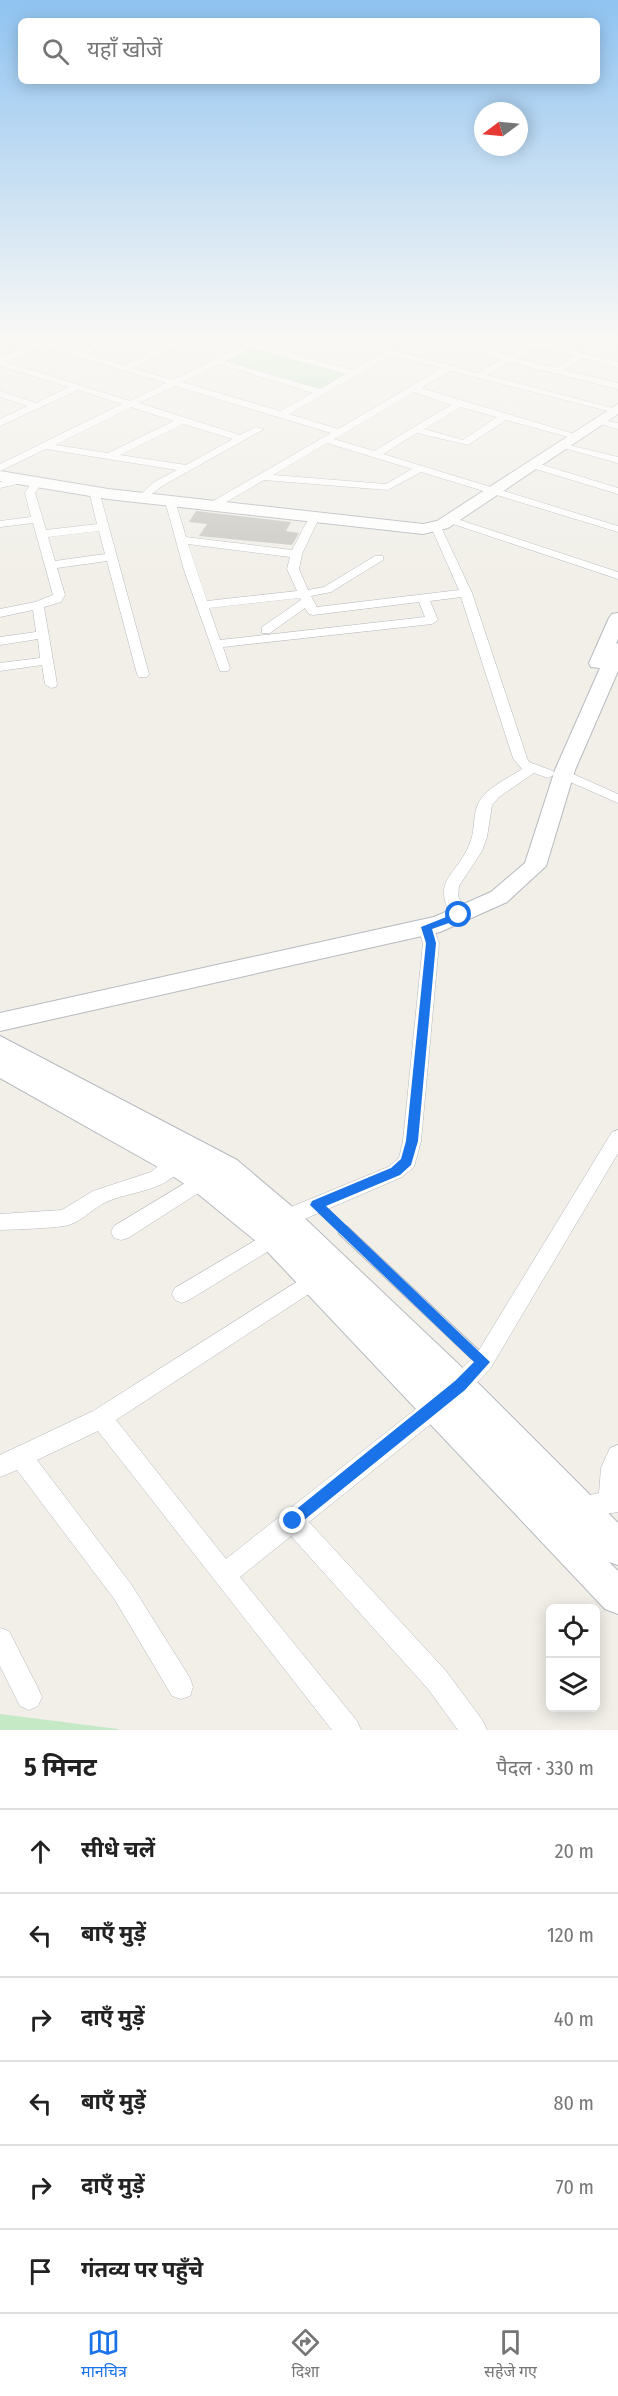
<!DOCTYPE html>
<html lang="hi">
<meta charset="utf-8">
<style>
body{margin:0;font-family:"Fira Sans Condensed","Noto Sans Devanagari",sans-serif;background:#f2f2f2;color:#222}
.controls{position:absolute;right:18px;bottom:18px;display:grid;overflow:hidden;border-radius:9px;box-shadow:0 3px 15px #0003}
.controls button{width:54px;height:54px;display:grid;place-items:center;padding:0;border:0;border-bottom:2px solid #e0e0e0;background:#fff;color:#222;font:30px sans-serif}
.compass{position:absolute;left:474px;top:102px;width:54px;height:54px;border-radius:50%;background:#fff;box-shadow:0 3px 15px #0003;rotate:254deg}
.stop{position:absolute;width:18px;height:18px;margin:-14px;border:4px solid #1a73e8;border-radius:50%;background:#fff}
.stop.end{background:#1a73e8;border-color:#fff;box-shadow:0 2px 6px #0008}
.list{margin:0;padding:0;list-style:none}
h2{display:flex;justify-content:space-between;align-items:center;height:78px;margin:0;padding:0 24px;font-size:26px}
h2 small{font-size:20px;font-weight:400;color:#767676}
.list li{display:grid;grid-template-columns:39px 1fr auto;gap:18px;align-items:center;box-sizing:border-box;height:84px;padding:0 24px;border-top:2px solid #e0e0e0}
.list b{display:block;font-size:22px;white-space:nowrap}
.list em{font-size:20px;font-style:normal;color:#767676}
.icon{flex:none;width:33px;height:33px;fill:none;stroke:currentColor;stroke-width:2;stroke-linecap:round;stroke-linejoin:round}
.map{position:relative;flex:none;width:618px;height:1730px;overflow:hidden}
.search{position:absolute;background:#fff;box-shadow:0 3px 15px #0003;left:18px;right:18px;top:18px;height:66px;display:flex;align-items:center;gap:15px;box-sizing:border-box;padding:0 21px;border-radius:9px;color:#767676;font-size:22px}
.sheet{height:582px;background:#fff}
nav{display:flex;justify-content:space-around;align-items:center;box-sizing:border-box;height:84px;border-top:2px solid #e0e0e0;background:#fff;font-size:16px;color:#767676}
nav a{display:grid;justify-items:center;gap:3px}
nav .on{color:#1a73e8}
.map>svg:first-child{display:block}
.green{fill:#c5e8c5}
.building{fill:#cccac5}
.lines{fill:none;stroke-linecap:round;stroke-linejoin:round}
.lane-far1-casing{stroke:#b5b8bc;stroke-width:10}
.lane-casing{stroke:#b5b8bc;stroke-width:13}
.street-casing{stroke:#b5b8bc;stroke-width:1}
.secondary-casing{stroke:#b6babf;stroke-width:2}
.lane-far1{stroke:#fff;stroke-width:8}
.lane{stroke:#fff;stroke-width:11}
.street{fill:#fff;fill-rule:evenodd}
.secondary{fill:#fff;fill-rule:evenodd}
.route{fill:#1a73e8}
</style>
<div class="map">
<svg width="618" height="1730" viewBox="0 0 618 1730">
<rect width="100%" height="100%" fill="#f1efe8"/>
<!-- green -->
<g class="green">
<polygon points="251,345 354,373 321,392 216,361"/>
<polygon points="0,1714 118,1729 119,1730 0,1730"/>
</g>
<!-- building -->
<polygon class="building" points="196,511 291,522 286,531 299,533 292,545 199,536 207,524 189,522"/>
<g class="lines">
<defs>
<polyline id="lane-far1" points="317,1205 346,1232"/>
<polyline id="lane" points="344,1231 482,1361"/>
<g id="street">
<path d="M17,337H31L78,351L107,337H119L87,354L124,365L183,337H195L133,368L173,380L251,342L353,370L383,353L330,337H345L478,373L502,359L423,337H439L509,355L527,344L504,337L533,341L539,337H550L542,343L618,362V368L582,358L564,370L618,383V389L509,362L487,375L616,409V413L451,371L421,388L581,436L576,439L506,420L468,445L417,433L383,454L618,526V532L421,472L388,490L264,480L216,508H208V504L331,433L175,386L139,403L240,435L256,427L264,429L162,486L143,501L138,498L139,496L154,482L177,470L46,449L0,471V464L122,404L78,390L0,426V419L28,406L0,397V391L36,403L69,387L0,366V358L33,343ZM42,346L166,383L130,401L6,362ZM536,347L574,356L556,368L516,358ZM252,348L346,374L320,389L225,361ZM392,355L442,368L338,429L289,414ZM218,364L313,393L280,411L182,382ZM414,392L451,405L374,451L334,439ZM131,407L174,421L108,453L55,445ZM460,407L497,417L463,440L424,429ZM183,424L233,439L186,465L120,455ZM327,443L412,469L386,484L273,475Z"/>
<polygon points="596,337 618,339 618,345 597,339"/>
<polygon points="596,419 618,423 618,429 596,423"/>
<polygon points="560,443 618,457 618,463 560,447"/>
<polygon points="533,462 618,488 618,494 529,467 528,465"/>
<polygon points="22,477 27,480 26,482 0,488 0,482"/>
<path d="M37,479L42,482L35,493L46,530L97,524L89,491L94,488L99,491L149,674L147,677H139L137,674L107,561L57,568L65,595L61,602L44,607L57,684L56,687L51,688L45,684L42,665L0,671V663L40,658L38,639L0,645V637L36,632L33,610L0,617V609L35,602L53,595L33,523L0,527V521L31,517L25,493L33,480ZM99,531L105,554L55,561L48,537Z"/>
<path d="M170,498L175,501L186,537L292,550L310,516H318L319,518L302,554L299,569L308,590L324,587L375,556H383V560L331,592L311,596L317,607L459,590L431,527L432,525H440L472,593L527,758L529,762L553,771L555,774L548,778L534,773L499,797L492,805L487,837L482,851L459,886L458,896L467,915L465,919H453C429,878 459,876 471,840C475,829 473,815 478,804C485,788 509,778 522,769L513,758L461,597L430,601L438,620L432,624L223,647L230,668L228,671H220L184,570L165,501ZM188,544L290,557L287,569L297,591L207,601ZM300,598L301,600L262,627V633H270L305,608L309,614L313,615L419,602L425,617L220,640L209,608Z"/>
<polygon points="451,517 618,572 618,579 447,522 446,520"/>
<polygon points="564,770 618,794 618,803 559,777 557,774 559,771"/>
<polygon points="426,922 432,923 439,943 421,1141 414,1167 402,1177 293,1224 286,1226 279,1224 276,1218 279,1212 388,1167 399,1158 403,1141 423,943 418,927 420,923"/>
<polygon points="618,1130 618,1153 490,1369 465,1395 457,1398 449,1395 446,1388 449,1381 476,1355 612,1132"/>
<path d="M175,1156L182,1158L184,1163C169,1193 130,1190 104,1203C91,1210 79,1224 64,1226C43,1229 21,1229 0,1230V1214L62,1210L93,1191L151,1172L168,1158Z"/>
<polygon points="207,1170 214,1173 216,1178 214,1183 128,1238 121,1240 114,1238 111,1232 114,1226"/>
<polygon points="273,1230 280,1232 283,1238 280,1244 189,1300 182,1303 175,1300 172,1294 175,1288"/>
<polygon points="314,1271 321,1274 324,1280 321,1286 116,1420 226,1559 431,1397 439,1394 447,1397 450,1404 447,1411 309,1522 446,1671 483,1721 487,1730 458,1730 428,1689 291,1536 240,1577 357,1721 361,1730 332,1730 98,1431 37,1460 131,1584 190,1678 193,1687 190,1696 181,1699 172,1696 115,1600 17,1470 0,1477 0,1455 93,1411"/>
<polygon points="618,1445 618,1512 580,1518 572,1515 569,1507 572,1499 599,1493 601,1468 610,1448"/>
<polygon points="0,1628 9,1631 38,1688 42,1697 38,1706 29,1710 20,1706 0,1666"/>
</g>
<g id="secondary">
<polygon points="618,404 618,414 448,528 423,534 108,499 0,481 0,471 108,489 423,524 437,521"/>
<polygon points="618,613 618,639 616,644 618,643 618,671 575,770 546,866 507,902 440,932 0,1031 0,1013 434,917 491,892 525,863 555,770 600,668 591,667 589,663 609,618 612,614"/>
<polygon points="0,1036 237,1160 296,1210 471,1376 618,1523 618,1565 609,1562 618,1571 618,1614 605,1609 263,1247 192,1189 165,1171 0,1078"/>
</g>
</defs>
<!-- lane-far1 casing -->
<use href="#lane-far1" class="lane-far1-casing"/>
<!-- lane casing -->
<use href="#lane" class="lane-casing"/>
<!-- street casing -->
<use href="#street" class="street-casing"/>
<!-- secondary casing -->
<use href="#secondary" class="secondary-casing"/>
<!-- lane-far1 -->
<use href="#lane-far1" class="lane-far1"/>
<!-- lane -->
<use href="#lane" class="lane"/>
<!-- street -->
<use href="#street" class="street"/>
<!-- secondary -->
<use href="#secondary" class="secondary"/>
</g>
<!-- sky -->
<linearGradient id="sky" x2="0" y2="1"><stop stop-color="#8fc3f1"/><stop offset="0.58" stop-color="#f9f8f5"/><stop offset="1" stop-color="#f9f8f5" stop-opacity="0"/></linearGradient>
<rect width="618" height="580" fill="url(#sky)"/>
<!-- route -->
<polygon class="route" points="459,912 463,913 463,918 432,929 436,943 418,1141 411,1165 400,1175 326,1206 490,1362 465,1390 293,1529 288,1526 286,1521 288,1516 455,1381 474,1362 310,1205 312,1201 391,1168 401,1159 406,1141 426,943 421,927"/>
</svg>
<div class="controls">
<button><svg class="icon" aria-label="locate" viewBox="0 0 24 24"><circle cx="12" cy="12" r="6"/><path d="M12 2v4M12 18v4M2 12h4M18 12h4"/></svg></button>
<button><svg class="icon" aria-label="layers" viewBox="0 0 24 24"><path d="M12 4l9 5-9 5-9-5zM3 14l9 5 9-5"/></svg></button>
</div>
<svg class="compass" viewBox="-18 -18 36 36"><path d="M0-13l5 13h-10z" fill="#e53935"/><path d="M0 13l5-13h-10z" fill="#767676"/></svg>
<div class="stop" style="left:459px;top:915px"></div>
<div class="stop end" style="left:293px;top:1521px"></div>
<div class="search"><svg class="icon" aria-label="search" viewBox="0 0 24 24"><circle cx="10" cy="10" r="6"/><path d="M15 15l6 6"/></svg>यहाँ खोजें</div>
</div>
<section class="sheet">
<h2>5 मिनट<small>पैदल · 330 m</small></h2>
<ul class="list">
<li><svg class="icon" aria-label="ahead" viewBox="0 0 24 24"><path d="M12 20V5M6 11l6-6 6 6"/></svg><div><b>सीधे चलें</b></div><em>20 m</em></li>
<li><svg class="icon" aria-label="left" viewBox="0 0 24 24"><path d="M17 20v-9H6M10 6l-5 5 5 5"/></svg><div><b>बाएँ मुड़ें</b></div><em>120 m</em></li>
<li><svg class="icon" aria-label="right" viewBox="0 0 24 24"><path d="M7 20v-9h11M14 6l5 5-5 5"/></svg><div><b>दाएँ मुड़ें</b></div><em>40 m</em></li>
<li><svg class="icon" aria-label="left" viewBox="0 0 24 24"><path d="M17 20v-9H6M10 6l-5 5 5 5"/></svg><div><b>बाएँ मुड़ें</b></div><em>80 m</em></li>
<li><svg class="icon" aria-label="right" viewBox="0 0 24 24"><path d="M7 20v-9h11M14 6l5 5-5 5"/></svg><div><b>दाएँ मुड़ें</b></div><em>70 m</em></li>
<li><svg class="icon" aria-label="arrive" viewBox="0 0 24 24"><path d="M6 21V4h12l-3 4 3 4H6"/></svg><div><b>गंतव्य पर पहुँचे</b></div></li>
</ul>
</section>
<nav>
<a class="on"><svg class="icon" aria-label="map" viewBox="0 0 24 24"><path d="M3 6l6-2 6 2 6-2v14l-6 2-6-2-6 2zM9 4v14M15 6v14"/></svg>मानचित्र</a>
<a><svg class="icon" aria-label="directions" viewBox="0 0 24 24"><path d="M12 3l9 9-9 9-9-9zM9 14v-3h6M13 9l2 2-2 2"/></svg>दिशा</a>
<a><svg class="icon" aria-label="saved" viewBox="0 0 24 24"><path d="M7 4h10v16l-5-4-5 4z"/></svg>सहेजे गए</a>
</nav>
